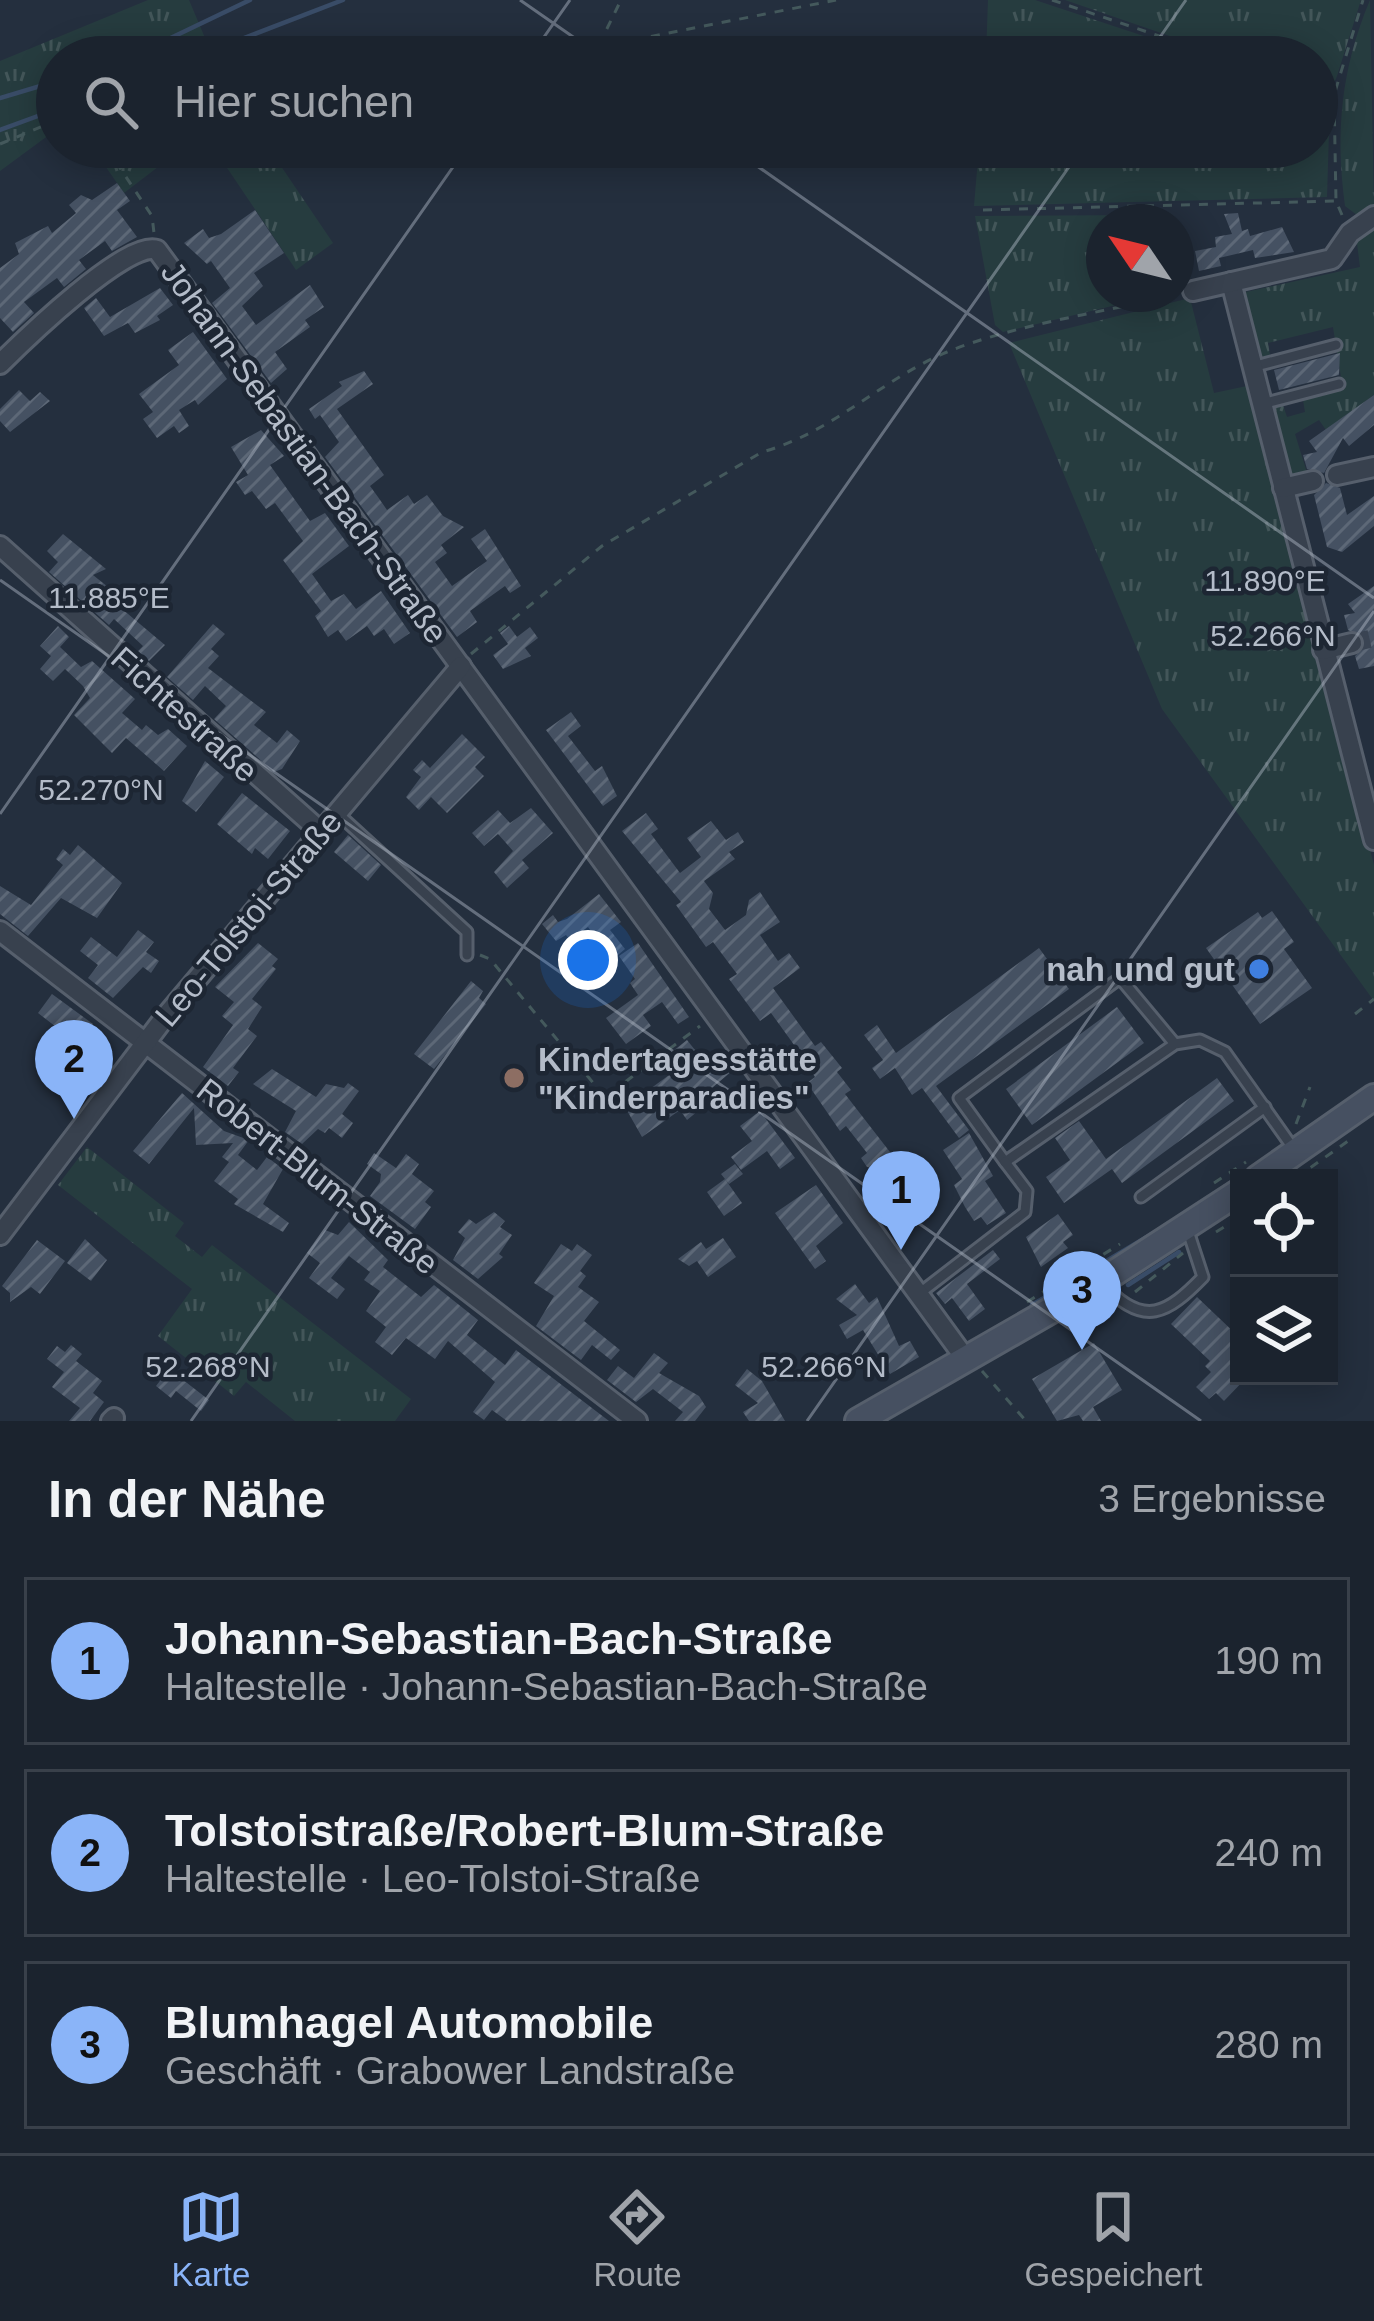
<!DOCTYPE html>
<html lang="de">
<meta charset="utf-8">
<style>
body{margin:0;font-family:Arial,sans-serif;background:#282f3a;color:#f1f3f6}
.controls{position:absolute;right:36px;bottom:36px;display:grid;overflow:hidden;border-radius:0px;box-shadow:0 6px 30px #0003}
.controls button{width:108px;height:108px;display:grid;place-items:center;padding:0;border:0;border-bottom:3px solid #39404a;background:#1b232e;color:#f1f3f6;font:60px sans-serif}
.compass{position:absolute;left:1086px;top:204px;width:108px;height:108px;border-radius:50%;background:#1b232e;box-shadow:0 6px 30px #0003;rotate:305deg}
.you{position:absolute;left:588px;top:960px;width:42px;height:42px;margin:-30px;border:9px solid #fff;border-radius:50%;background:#1a73e8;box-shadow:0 0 0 18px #1a73e833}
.badge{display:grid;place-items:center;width:78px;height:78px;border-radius:50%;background:#8ab4f8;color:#111;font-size:39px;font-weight:700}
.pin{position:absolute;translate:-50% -99px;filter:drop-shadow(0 3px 6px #0008)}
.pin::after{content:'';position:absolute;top:63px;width:42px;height:36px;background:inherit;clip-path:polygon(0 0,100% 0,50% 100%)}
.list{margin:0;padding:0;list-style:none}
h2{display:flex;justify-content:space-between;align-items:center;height:156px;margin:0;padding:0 48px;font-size:51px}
h2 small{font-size:39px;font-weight:400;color:#a0a4aa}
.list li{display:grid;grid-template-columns:78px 1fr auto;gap:36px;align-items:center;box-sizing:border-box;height:168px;margin:0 24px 24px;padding:0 24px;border:3px solid #39404a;border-radius:0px}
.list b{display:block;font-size:45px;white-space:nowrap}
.list p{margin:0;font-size:39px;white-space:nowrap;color:#a0a4aa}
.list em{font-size:39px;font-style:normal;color:#a0a4aa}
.icon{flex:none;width:66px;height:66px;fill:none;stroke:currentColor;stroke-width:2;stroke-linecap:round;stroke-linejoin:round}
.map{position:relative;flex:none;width:1374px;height:1421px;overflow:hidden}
.search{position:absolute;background:#1b232e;box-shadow:0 6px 30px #0003;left:36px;right:36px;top:36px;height:132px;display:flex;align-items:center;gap:30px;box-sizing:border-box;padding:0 42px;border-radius:66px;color:#a0a4aa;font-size:45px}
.sheet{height:732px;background:#1b232e}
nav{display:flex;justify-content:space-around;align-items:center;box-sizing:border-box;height:168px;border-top:3px solid #39404a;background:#1b232e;font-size:33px;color:#a0a4aa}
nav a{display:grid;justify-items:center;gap:6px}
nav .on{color:#8ab4f8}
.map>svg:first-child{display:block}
.grass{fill:url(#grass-tufts)}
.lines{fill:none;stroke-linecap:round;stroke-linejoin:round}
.stream{stroke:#394c67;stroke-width:4.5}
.building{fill:url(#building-hatch)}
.minor-tunnel{stroke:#3a4453;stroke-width:18;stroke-dasharray:18 9;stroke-linecap:butt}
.service-casing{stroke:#565f6c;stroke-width:15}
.minor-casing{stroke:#565f6c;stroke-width:24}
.secondary-casing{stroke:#565f6c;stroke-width:30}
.path{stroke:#44595c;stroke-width:3;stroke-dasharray:9 9;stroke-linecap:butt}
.service{stroke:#38414e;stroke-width:9}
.minor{stroke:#38414e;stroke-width:18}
.secondary{stroke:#465061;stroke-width:24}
.ticks{fill:none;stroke:#b4bcc9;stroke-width:3;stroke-opacity:0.45}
.shop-dot{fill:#3f7fe0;stroke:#1d2633;stroke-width:4.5}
.education-dot{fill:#8d6e63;stroke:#1d2633;stroke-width:4.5}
.labels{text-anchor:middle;stroke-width:9;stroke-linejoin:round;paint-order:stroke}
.street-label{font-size:33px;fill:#b4bcc9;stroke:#1d2633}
.poi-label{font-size:33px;font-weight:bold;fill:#b4bcc9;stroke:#1d2633;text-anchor:end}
.ticks-label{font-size:30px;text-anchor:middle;fill:#b4bcc9;stroke:#1d2633;stroke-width:9;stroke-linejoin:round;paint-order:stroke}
</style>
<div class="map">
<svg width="1374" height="1421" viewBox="0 0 1374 1421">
<defs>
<pattern id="grass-tufts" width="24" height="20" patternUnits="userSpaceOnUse" patternTransform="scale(3)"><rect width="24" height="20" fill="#263c3f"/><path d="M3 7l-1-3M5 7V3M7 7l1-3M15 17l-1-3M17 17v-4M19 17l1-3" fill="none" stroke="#435659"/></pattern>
<pattern id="building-hatch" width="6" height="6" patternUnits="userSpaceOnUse" patternTransform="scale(3)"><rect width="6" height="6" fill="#455162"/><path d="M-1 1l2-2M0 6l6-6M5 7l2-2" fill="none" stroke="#5d6877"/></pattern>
</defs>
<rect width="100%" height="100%" fill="#242f3e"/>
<!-- grass -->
<g class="grass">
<polygon points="148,0 189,0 213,57 57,57 57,129 0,171 0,61"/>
<polygon points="988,0 1035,0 1207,57 986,57"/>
<polygon points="1065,0 1361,0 1336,79 1327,89 1317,87 1317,57 1231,57"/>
<path d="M1370,0L1374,210L1357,215L1345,206C1335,132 1341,69 1370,0Z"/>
<polygon points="1317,94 1330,98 1327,197 974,206 979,147 1317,147"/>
<polygon points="92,147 184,147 124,193"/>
<polygon points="213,147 268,147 333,243 296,270"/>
<polygon points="1148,215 1152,222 1104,222 1104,294 1162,294 1003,332 995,325 975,216"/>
<polygon points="1365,231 1374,231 1374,395 1326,430 1319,420 1295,434 1308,476 1292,478 1272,408 1283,405 1287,417 1305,412 1303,400 1343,390 1333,327 1268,343 1270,355 1258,358 1241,293 1360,267 1357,243"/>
<polygon points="1190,298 1214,393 1247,386 1374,865 1374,1001 1162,709 1009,343"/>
<polygon points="87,1147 184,1223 175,1236 202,1257 212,1245 411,1399 395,1421 295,1421 246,1382 234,1396 158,1336 192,1289 58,1185"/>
</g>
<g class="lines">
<!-- stream -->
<g class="stream">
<polyline points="131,57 250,0"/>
<polyline points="195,57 343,0"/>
<polyline points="0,98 57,81"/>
<polyline points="0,130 57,109"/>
<polyline points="1217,1192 1252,1168"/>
<polyline points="1128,1285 1179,1252"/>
<polyline points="1032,1305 1162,1228"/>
</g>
</g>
<!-- building -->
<g class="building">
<polygon points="117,183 130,201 117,210 137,237 112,251 105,241 79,260 86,269 64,287 57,278 24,302 34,313 13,332 0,318 0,268 19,254 15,243 48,226 52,233 76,213 69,205 81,195 92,200"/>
<polygon points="255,210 284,253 254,273 263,286 242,306 256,325 310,285 324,307 305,320 310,327 275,352 287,369 271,383 212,303 230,288 211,261 207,264 184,243 203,229 209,238 221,234"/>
<polygon points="1238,213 1242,231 1248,229 1250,236 1282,227 1294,252 1255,258 1253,250 1219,258 1221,266 1199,271 1195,251 1216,247 1215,237 1232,234 1224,214"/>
<polygon points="160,288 173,305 157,316 160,320 135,333 128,323 104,336 84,308 96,298 110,317"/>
<polygon points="193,332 227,379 198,405 195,400 179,410 189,426 179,433 174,426 157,438 143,419 153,412 139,394 179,365 168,350"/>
<polygon points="1340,353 1339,375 1279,390 1274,370"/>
<polygon points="364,371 373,384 337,409 384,475 370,486 378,497 387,510 408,495 414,504 427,495 443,516 464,527 441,545 447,553 435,562 452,586 487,561 471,539 485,529 521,586 510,593 505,586 470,611 477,622 457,637 325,457 339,442 320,415 315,419 309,409 342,386 339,382"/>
<polygon points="19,390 30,401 40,392 50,401 10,432 0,421 0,409"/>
<polygon points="1374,395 1374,425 1349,446 1343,438 1324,473 1307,469 1303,455 1317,452 1309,441"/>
<polygon points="261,430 284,456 270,465 310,521 325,513 349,546 312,574 331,601 344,594 356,609 381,591 410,633 394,644 384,629 374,636 367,626 346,641 338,630 328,637 315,616 321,611 283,560 303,541 275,503 266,509 252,491 245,495 236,482 248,475 231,447"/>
<polygon points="1326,483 1340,488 1347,515 1374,496 1374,526 1342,552 1327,547 1314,495"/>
<polygon points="63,534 106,569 93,575 108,587 103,593 165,645 149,661 138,651 143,646 114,619 109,625 49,572 58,562 47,551"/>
<polygon points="1374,586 1374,666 1359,669 1355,656 1364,648 1365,639 1348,630 1344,615 1355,613 1348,604"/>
<polygon points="213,624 225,634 211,649 219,656 208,668 266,712 254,725 277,743 287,730 300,741 282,769 274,772 214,719 226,706 205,686 193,700 167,677"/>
<polygon points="58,626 69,637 60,647 81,667 92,661 135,699 122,713 142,730 146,725 158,735 168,729 187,746 164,771 126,738 112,753 74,715 90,698 83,686 65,669 53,681 40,669 51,656 40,646"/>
<polygon points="509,626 517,637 530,627 538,638 525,648 531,656 503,669 493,655 508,644 500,633"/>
<polygon points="571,712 581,726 568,736 595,771 602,766 617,796 603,806 546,730"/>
<polygon points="462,734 485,757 475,767 484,776 447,813 431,797 419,810 406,797 421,777 413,770 422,760 430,768"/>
<polygon points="205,761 224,777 196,812 182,801"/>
<polygon points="242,793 290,831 268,859 255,848 252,854 217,824"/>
<polygon points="531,808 553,833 522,860 529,868 507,888 494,872 513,851 498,834 484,846 472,833 498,810 510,823"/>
<polygon points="646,813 658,829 651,834 680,873 701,857 687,838 711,821 726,840 738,832 744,842 729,852 735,859 704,881 713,893 709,909 725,930 746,915 749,900 760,892 780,922 760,935 778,961 789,953 800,968 773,988 815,1046 821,1042 842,1068 837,1072 851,1090 845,1094 931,1205 920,1213 908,1197 896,1206 889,1197 897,1191 881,1170 867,1167 861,1158 867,1153 846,1126 840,1131 807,1083 815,1077 792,1042 771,1013 760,1021 729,979 737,974 713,942 706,947 676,905 681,902 622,831"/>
<polygon points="348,835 381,865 368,881 334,852"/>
<polygon points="78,845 122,883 97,918 61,898 28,936 0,914 0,886 31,905 63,865 56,859 63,849 70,855"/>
<polygon points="599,894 621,922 610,930 625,949 612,960 588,927 570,940 566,935 556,941 542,924 553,915 558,922 567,919"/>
<polygon points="1272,911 1294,942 1284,949 1312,988 1260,1024 1206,948 1258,912 1262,918"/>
<polygon points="138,930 154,942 146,952 159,961 151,973 143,967 113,998 88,978 98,965 80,951 91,937 117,957"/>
<polygon points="258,943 278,959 272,966 276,969 252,999 262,1007 248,1029 257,1036 233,1068 239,1072 228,1086 203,1067 233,1025 222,1016 234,1002 215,987"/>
<polygon points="638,943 689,1017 678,1024 662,1002 643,1015 651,1026 626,1044 606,1018 638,995 630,983 635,979 619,956"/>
<polygon points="1039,948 1069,989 936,1086 969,1130 959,1138 922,1088 912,1095 895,1068 880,1079 872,1068 883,1060 864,1035 877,1025 896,1053"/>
<polygon points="471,981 483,991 479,998 486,1004 434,1069 414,1054"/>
<polygon points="52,994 93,1024 75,1053 90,1065 82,1075 49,1044 60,1030 38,1013"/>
<polygon points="1117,1007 1144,1043 1032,1125 1006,1089"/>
<polygon points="687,1040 707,1065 721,1055 732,1071 693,1104 698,1111 687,1120 680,1110 642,1137 625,1107 683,1065 673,1051"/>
<polygon points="272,1069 316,1097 326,1084 344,1088 348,1083 359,1091 342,1114 353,1123 342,1138 329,1128 325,1133 318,1129 302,1144 285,1132 296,1111 253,1084"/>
<polygon points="1217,1078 1234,1101 1122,1183 1112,1169 1064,1203 1046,1177 1070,1160 1055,1138 1079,1121 1106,1159"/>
<polygon points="182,1093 224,1131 249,1140 238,1155 257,1170 267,1157 283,1169 263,1204 289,1223 283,1232 234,1204 238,1199 214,1181 229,1162 222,1157 233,1143 196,1145 194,1108 149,1164 133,1151"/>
<polygon points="760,1111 795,1158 780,1169 767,1151 741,1170 731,1157 752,1141 740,1126"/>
<polygon points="969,1133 993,1176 985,1181 1006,1213 987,1225 981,1217 974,1221 965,1207 954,1185 962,1179 943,1150"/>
<polygon points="374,1153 396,1168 406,1154 419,1164 412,1174 434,1191 425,1202 431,1207 415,1229 370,1196 380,1182 381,1174 367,1164"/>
<polygon points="735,1164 743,1174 729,1184 725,1179 742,1203 724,1216 707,1192 725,1179 721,1174"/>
<polygon points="816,1185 843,1223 816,1246 826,1261 815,1269 775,1213"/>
<polygon points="494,1212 505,1221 500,1227 512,1235 499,1254 503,1257 478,1279 453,1260 465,1238 458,1232 469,1219 476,1224"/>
<polygon points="1058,1214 1073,1235 1063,1242 1068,1248 1041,1267 1026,1237"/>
<polygon points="349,1222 388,1260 383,1267 421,1297 434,1285 478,1320 467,1335 505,1365 516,1350 609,1421 507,1421 492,1410 484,1420 473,1412 495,1382 448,1341 435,1359 406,1338 392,1355 375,1342 386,1327 366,1311 380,1291 364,1280 370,1272 349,1256 331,1278 345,1289 337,1299 309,1278 320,1263 307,1253 325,1230 338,1235"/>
<polygon points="723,1238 736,1257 708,1277 697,1261 689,1266 678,1259 701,1242 706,1249"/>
<polygon points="85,1239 107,1260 91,1281 67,1263"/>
<polygon points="37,1240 65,1261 40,1294 31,1287 10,1302 10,1293 2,1286"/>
<polygon points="561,1244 572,1251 577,1244 592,1255 580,1271 586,1276 578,1287 599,1302 584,1321 620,1350 611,1360 592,1345 581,1360 536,1326 554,1296 534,1283"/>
<polygon points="993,1250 1000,1259 967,1284 985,1309 969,1321 952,1298 945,1304 936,1293"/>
<polygon points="855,1284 869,1303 877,1297 899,1346 910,1341 919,1357 890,1374 863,1330 847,1339 839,1325 857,1315 836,1299"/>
<polygon points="1197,1297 1239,1337 1239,1376 1248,1376 1224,1401 1216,1393 1209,1399 1196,1387 1211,1372 1205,1366 1210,1361 1171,1324"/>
<polygon points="1094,1343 1122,1390 1093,1407 1101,1421 1083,1421 1079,1415 1057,1421 1032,1379"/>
<polygon points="71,1345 82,1354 76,1361 102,1381 93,1393 104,1402 90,1421 69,1421 80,1408 52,1387 64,1372 47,1359 57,1346 65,1352"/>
<polygon points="654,1353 668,1363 659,1373 699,1396 706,1407 695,1421 675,1421 683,1412 653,1389 636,1402 607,1380 618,1366 634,1378"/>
<polygon points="169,1369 209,1400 201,1411 176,1391 171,1398 156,1386"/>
<polygon points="747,1369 762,1381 785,1421 749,1421 743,1412 758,1403 735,1385"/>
</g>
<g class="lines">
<!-- minor-tunnel -->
<polyline class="minor-tunnel" points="1352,643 1374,638"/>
<defs>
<g id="service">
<polyline points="1252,367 1336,345"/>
<polyline points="1262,404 1339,384"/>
<polyline points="336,812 467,932 467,955"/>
<polyline points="1175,1044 1120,978 959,1098 1005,1162 1175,1044 1200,1040 1225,1052 1293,1148"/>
<polyline points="1141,1197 1265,1107"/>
<path d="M1103,1284C1144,1329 1168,1313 1203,1277L1187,1228"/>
<polyline points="920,1293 1025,1212 1027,1191 1005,1162"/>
</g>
<g id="minor">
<polyline points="1231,282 1374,840"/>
<polyline points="1193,291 1332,259 1350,233 1374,216"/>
<path d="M0,364C24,340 128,239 157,250L965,1358"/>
<polyline points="1337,475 1374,467"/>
<polyline points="1283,488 1313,481"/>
<polyline points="0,546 320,831"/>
<polyline points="1323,650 1352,643"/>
<polyline points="0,931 637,1421"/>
<polyline points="0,1235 165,1017 461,666"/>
<polyline points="111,1421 114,1418"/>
</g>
<g id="secondary">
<polyline points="1258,1178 1374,1097"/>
<polyline points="858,1421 1102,1281 1239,1192"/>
</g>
</defs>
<!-- service casing -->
<use href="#service" class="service-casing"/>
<!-- minor casing -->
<use href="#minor" class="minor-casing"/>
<!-- secondary casing -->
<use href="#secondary" class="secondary-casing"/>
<!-- path -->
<g class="path">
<polyline points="1052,0 1222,57"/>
<polyline points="598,47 836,0"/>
<polyline points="547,57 598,47 621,0"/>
<polyline points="1317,90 1332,95"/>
<polyline points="0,144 57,120"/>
<polyline points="106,147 152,216 154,233"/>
<polyline points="983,210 1336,201"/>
<polyline points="1342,215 1336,201 1334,95 1363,0"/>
<path d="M471,654L602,546L762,452C832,433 882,379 947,352C1016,324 1106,312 1179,294"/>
<polyline points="480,955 490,959 605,1097 700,1026"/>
<polyline points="1355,1014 1374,999"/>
<polyline points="1296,1124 1310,1087"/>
<polyline points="1296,1178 1348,1141"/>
<polyline points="1214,1183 1246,1162"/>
<polyline points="1216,1232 1239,1218"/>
<polyline points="1135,1292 1183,1253"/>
<polyline points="1027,1302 1120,1244"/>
<polyline points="1076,1320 1106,1308"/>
<polyline points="982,1371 1026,1421"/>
</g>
<!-- service -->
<use href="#service" class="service"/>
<!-- minor -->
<use href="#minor" class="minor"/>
<!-- secondary -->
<use href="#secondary" class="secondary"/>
</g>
<!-- ticks -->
<path class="ticks" d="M520,0L602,57M530,57L570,0M1146,57L1186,0M730,147L1374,598M0,580L1201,1421M0,814L467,147M191,1421L1083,147M807,1421L1374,611"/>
<!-- markers -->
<circle class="shop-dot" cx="1259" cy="969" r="12"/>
<circle class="education-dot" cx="514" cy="1078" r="12"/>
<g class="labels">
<!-- street labels -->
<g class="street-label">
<text transform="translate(305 452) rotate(54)" y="12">Johann-Sebastian-Bach-Straße</text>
<text transform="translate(185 714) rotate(42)" y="12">Fichtestraße</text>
<text transform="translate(248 918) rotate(-50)" y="12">Leo-Tolstoi-Straße</text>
<text transform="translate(318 1176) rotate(38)" y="12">Robert-Blum-Straße</text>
</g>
<!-- poi labels -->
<g class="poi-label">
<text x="1235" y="981">nah und gut</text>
<text x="538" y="1071" text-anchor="start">Kindertagesstätte<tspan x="538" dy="38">"Kinderparadies"</tspan></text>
</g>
</g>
<g class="ticks-label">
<text x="1265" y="591">11.890°E</text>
<text x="109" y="608">11.885°E</text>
<text x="1273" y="646">52.266°N</text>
<text x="101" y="800">52.270°N</text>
<text x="208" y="1377">52.268°N</text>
<text x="824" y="1377">52.266°N</text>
</g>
</svg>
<div class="controls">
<button><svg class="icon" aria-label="locate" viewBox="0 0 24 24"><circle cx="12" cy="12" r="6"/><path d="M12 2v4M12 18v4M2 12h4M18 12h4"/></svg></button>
<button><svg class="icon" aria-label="layers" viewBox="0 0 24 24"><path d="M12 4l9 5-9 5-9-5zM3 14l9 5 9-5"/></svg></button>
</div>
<svg class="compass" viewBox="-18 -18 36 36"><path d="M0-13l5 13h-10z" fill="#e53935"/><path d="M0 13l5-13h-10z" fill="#a0a4aa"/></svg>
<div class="you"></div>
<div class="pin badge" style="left:901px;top:1250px">1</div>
<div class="pin badge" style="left:74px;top:1119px">2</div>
<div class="pin badge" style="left:1082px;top:1350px">3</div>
<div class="search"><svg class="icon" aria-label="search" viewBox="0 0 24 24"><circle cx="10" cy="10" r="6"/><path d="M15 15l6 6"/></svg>Hier suchen</div>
</div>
<section class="sheet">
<h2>In der Nähe<small>3 Ergebnisse</small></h2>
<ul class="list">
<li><span class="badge">1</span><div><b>Johann-Sebastian-Bach-Straße</b><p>Haltestelle · Johann-Sebastian-Bach-Straße</p></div><em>190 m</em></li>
<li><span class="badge">2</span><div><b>Tolstoistraße/Robert-Blum-Straße</b><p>Haltestelle · Leo-Tolstoi-Straße</p></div><em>240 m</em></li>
<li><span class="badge">3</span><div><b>Blumhagel Automobile</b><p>Geschäft · Grabower Landstraße</p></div><em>280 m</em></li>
</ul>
</section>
<nav>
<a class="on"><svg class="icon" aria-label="map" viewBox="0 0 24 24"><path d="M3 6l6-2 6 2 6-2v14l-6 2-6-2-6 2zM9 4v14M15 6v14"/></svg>Karte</a>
<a><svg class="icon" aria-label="directions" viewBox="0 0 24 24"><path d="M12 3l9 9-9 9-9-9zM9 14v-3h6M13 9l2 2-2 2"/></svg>Route</a>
<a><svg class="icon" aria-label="saved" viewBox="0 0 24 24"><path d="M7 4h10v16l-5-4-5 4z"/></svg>Gespeichert</a>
</nav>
